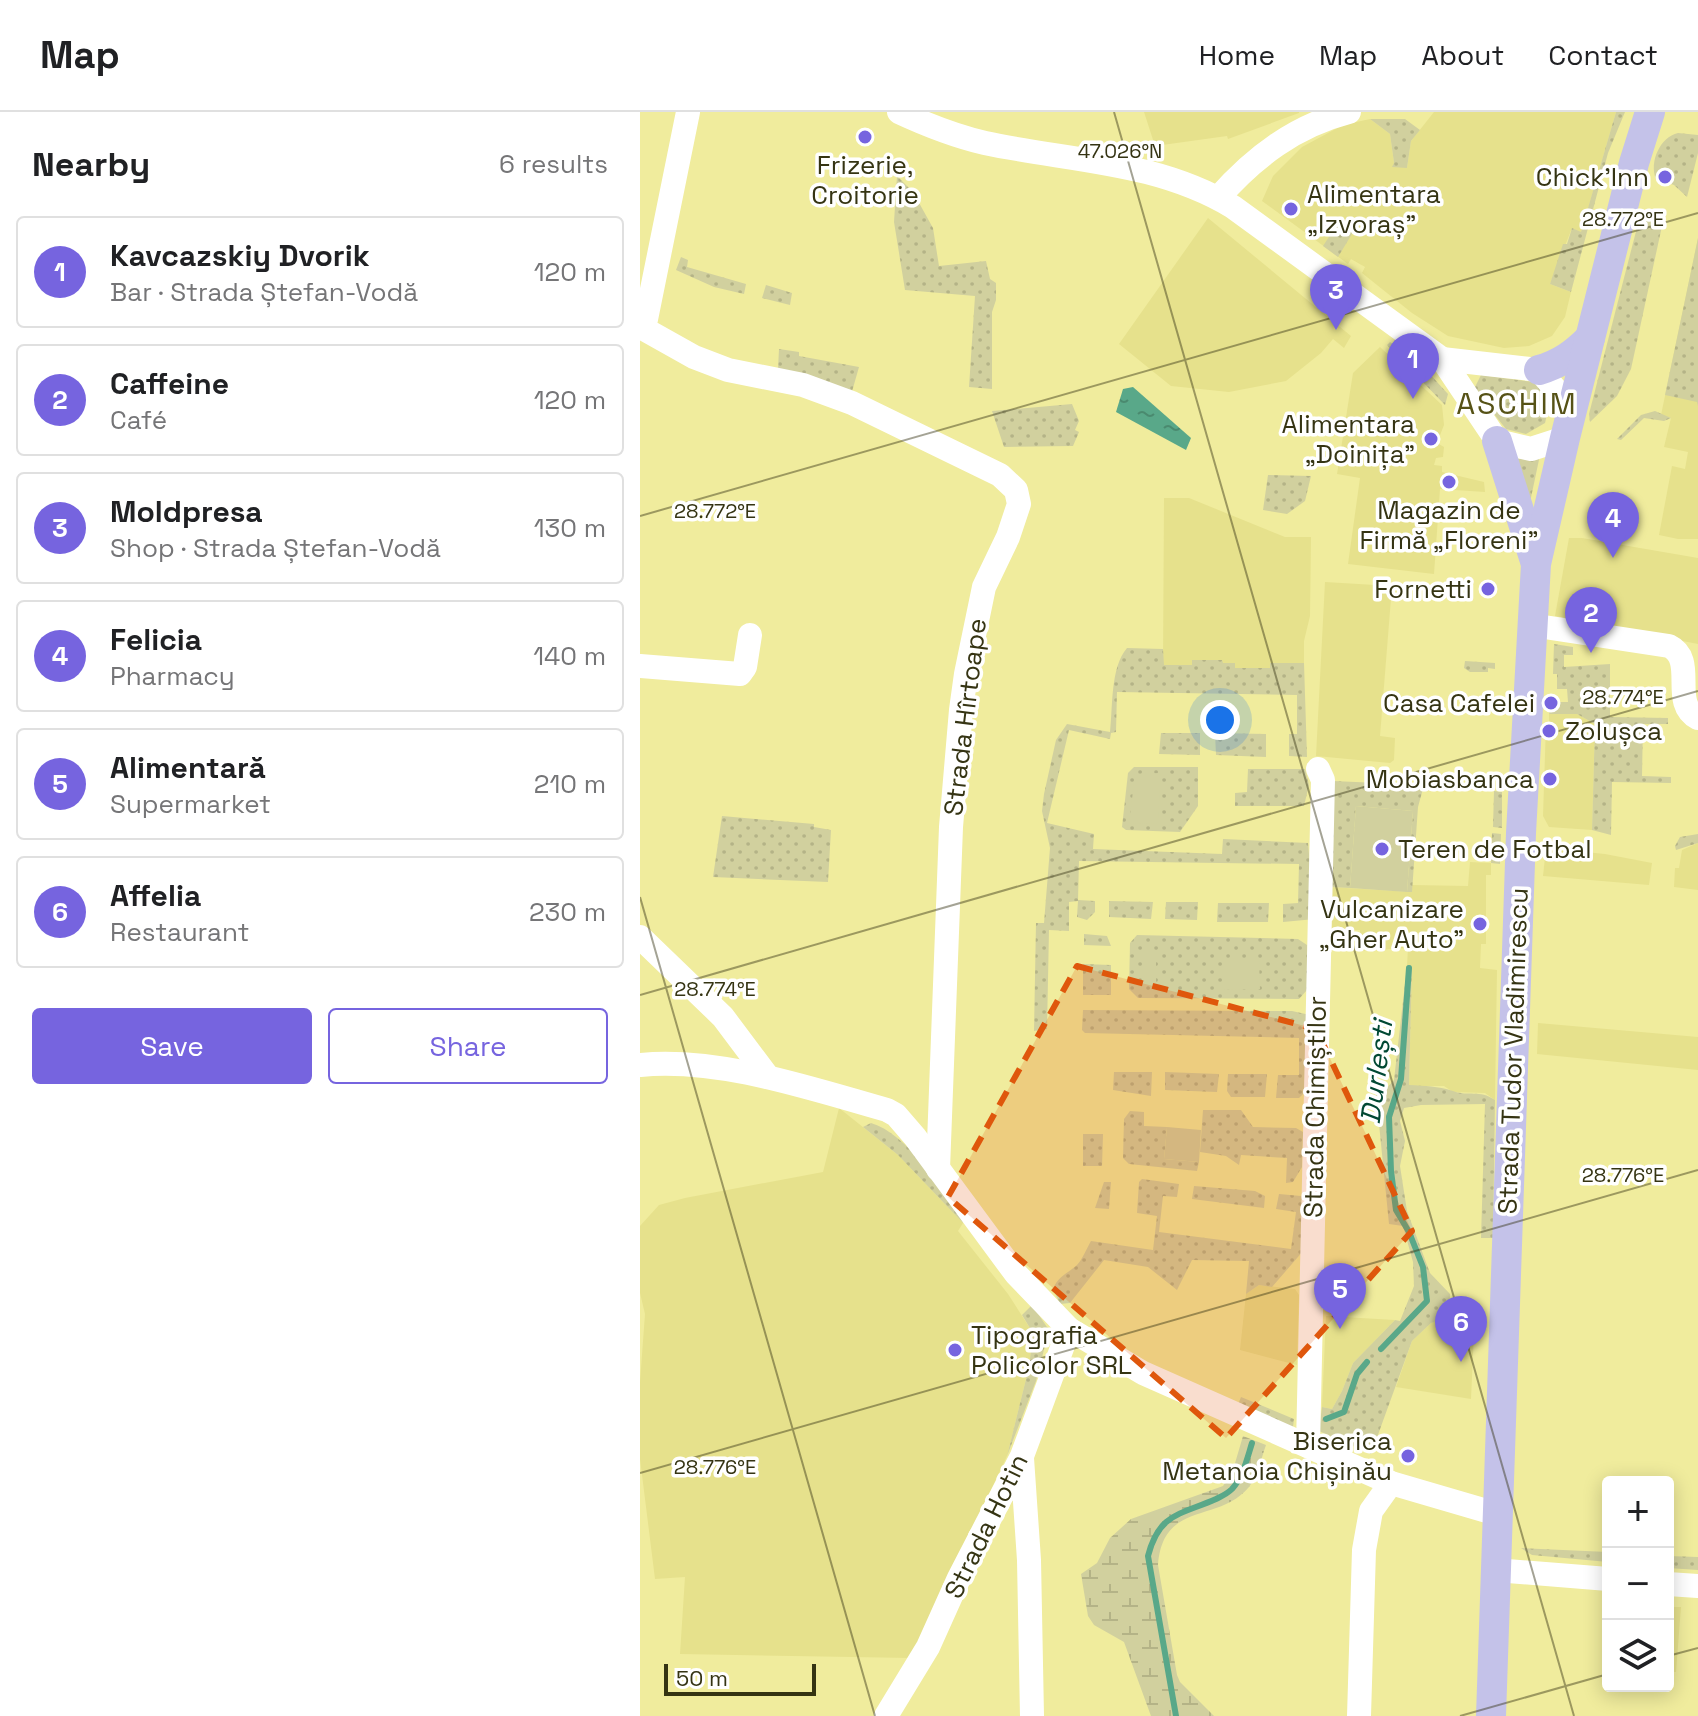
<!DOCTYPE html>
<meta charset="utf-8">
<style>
body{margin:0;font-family:"Space Grotesk",sans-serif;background:#f6f6f6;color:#202124}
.controls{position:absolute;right:24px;bottom:24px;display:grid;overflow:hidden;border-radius:8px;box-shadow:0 4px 20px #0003}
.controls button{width:72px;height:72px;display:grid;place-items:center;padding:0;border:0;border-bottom:2px solid #e0e0e0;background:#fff;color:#202124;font:40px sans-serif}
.scale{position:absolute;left:24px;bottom:20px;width:152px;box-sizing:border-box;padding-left:8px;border:4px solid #353413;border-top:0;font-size:22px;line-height:28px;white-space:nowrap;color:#353413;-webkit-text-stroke:6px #fff;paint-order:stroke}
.you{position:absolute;left:580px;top:608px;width:28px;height:28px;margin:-20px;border:6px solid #fff;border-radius:50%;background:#1a73e8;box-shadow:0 0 0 12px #1a73e833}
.badge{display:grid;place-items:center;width:52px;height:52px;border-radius:50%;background:#7664df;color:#fff;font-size:26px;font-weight:700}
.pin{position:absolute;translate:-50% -66px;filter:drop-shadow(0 2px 4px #0008)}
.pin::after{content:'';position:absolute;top:42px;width:28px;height:24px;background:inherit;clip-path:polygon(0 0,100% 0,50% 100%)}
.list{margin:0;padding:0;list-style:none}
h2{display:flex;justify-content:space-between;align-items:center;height:104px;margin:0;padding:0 32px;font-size:34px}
h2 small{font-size:26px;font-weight:400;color:#757577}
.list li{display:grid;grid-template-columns:52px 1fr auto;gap:24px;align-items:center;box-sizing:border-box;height:112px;margin:0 16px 16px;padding:0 16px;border:2px solid #e0e0e0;border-radius:8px}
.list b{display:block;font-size:30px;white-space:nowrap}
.list p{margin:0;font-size:26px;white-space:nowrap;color:#757577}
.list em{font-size:26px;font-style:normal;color:#757577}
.actions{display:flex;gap:16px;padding:24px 32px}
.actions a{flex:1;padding:18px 0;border:2px solid #7664df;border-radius:8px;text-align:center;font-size:28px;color:#7664df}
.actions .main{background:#7664df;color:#fff}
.icon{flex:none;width:44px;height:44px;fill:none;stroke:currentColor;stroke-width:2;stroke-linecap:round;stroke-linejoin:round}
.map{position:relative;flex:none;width:1058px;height:1604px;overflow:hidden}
header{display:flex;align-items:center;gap:48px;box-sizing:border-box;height:112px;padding:0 40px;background:#fff;border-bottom:2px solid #e0e0e0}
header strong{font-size:38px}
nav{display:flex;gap:44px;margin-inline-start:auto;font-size:28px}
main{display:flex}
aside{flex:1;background:#fff}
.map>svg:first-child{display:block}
.built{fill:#e6e18c}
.grass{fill:url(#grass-dots)}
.wetland{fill:url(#wetland-marsh)}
.park{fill:#d1d09e}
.water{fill:url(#water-ripples)}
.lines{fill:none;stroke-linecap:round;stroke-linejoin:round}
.stream{stroke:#59a889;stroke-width:6}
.minor{stroke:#fff;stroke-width:24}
.major{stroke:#c4c2e9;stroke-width:30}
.marked{fill:#df570c;fill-opacity:0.2;stroke:#df570c;stroke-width:6;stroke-dasharray:16 10;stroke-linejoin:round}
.ticks{fill:none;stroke:#353413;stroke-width:2;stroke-opacity:0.45}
.poi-dot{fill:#7664df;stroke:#fff;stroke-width:3}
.labels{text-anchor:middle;stroke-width:7;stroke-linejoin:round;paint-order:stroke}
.poi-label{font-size:26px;fill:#353413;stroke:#fff;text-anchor:end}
.street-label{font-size:26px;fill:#353413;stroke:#fff}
.water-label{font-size:28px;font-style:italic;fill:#014833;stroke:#fff}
.quarter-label{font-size:30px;letter-spacing:2px;fill:#565216;stroke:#fff}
.ticks-label{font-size:20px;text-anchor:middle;fill:#353413;stroke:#fff;stroke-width:7;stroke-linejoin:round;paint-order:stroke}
</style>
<header>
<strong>Map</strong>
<nav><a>Home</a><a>Map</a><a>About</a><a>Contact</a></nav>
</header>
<main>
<aside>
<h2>Nearby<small>6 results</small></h2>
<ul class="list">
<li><span class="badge">1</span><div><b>Kavcazskiy Dvorik</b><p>Bar · Strada Ștefan-Vodă</p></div><em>120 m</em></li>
<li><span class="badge">2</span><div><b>Caffeine</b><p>Café</p></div><em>120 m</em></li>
<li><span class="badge">3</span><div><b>Moldpresa</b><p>Shop · Strada Ștefan-Vodă</p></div><em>130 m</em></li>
<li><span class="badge">4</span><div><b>Felicia</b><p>Pharmacy</p></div><em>140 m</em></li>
<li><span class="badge">5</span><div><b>Alimentară</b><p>Supermarket</p></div><em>210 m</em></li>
<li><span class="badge">6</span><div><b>Affelia</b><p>Restaurant</p></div><em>230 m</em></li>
</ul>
<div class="actions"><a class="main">Save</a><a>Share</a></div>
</aside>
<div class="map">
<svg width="1058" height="1604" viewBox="0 0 1058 1604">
<defs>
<pattern id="grass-dots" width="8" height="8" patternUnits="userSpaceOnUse" patternTransform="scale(2)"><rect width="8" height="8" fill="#d1d09e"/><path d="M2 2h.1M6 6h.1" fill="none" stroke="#b4b387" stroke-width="1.8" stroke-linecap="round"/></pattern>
<pattern id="wetland-marsh" width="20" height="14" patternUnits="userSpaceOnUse" patternTransform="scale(2)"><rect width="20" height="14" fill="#d1d09e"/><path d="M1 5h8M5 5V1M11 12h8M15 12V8" fill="none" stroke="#b4b387"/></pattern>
<pattern id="water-ripples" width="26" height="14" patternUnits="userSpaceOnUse" patternTransform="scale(2)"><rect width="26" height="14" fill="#59a889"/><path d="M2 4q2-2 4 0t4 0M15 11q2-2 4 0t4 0" fill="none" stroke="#4a8a6f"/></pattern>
</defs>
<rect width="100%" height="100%" fill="#f0ec9d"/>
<!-- built -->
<g class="built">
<polygon points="504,0 659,0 659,1 588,27 587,24 515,34"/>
<polygon points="794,0 976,0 941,121 932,116 910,172 931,180 925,205 912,224 889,234 864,236 808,224 772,201 722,161 725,155 711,147 708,152 622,89 633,64 662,35 703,13 730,7 750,22 754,51 767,56 771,29"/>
<polygon points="568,106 711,224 704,236 693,227 681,241 646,269 589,280 531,274 479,232"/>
<polygon points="1058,126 1058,427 1038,427 1019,423 1032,354 1045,357 1048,340 1024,335 1031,306 1021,303"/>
<polygon points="740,235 802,293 804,313 797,331 804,335 803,345 796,346 794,353 802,354 802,360 844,370 845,380 800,377 794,462 708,452 720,366 697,362 713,261"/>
<polygon points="524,386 549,386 645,425 671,425 670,504 664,529 664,551 631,551 630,556 595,556 582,551 552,549 553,553 523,553"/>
<polygon points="929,426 942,426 1058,446 1058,532 915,504"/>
<polygon points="685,470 752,474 740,624 755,626 754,648 750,651 676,644"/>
<polygon points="909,602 937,602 955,612 952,718 909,715 903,704 906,613 909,613"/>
<polygon points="1058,731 1058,778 1034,775 1035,756 1039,756 1042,738"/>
<polygon points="906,736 965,742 1012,751 1009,773 903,764"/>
<polygon points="830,750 851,751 851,763 846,763 846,832 841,832 840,856 857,858 855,988 845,981 813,980 804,974 769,974 772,855 767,854 768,836 720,839 720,818 689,818 690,775 771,780 772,773 828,774"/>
<polygon points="898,911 1058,925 1058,958 897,942"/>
<polygon points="199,996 258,1043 323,1111 318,1119 368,1182 393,1221 389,1255 367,1344 272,1546 40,1542 45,1465 15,1467 0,1347 0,1270 5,1202 0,1181 0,1114 19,1093 45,1086 183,1060"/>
<polygon points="619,1173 655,1177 659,1183 657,1253 600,1238 606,1182"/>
<polygon points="838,1200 837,1220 834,1221 831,1287 756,1275 772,1229 791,1211 806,1205"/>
<polygon points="686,1204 755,1208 713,1251 702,1279 692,1297 682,1295"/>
<polygon points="1028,1495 1041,1495 1036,1560 1028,1560"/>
</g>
<!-- grass -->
<g class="grass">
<polygon points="976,0 985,0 968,41 931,180 910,172 923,132 927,132 932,116 941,120"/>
<polygon points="730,7 765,7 780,18 771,29 767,56 752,55 754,51 750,22"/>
<path d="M1038,21L1058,23V41L1047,85L1034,73L1016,67C1009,50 1020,25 1038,21Z"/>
<polygon points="257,64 273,80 293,116 299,154 346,149 350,167 356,171 356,188 352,200 352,277 329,275 335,184 265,178 254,110"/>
<polygon points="1006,98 1019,103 1022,114 991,257 977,284 950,310 949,302 1001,100"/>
<polygon points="700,108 715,117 698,145 683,134"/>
<polygon points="1058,126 1058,294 1057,290 1025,283"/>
<polygon points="41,145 48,148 47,155 106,172 104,182 74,175 36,158"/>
<polygon points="126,173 152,181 150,193 122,186"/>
<polygon points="750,230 770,243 771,248 782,260 787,259 808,282 805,293 747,233"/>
<polygon points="139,237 159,240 159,244 219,255 211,283 138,257"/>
<polygon points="841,263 893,270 902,275 910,290 905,311 886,322 866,317 834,277"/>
<polygon points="432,292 439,309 435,318 439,320 433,334 364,335 352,299"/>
<polygon points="1015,299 1031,306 1024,309 1004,306 981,328 977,327 1001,303"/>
<polygon points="900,343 889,395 870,346 880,347"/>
<polygon points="628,363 671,364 665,389 647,402 623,398"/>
<polygon points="914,532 933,535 933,543 924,543 924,555 970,552 970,605 1028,606 1028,612 1003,612 1002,664 1031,665 1031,671 972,670 971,723 952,718 955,612 937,602 909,602 914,588 918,588 918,590 928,590 927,577 917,577 917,562 913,562"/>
<path d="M487,536L523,537L524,553H552V548H582L583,551H595V556H630V551H664L667,645L649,644V622H657V583L477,580L476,620L471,621L470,627L429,618L407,711L454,722L453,737L582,742L583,727L668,731L675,807L643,810V792L658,791L659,752L439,749L438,788L455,789V800L447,808L437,805L438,789L429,790V819L409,818L407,917L394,919L396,811H404L410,736L402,699L404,682L416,628L427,612L470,620C473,595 470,556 487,536Z"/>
<polygon points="825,549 855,551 855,557 848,556 848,560 830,560 824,556"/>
<polygon points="521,621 560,621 560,643 519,642"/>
<polygon points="575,621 626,622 626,645 576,643"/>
<polygon points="494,655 558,655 558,694 540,720 486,718 482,715 488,661"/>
<polygon points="608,657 665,657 669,673 664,694 595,694 595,681 607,680"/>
<polygon points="693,669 784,673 778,695 772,780 767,780 773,699 716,694 710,776 690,775"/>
<polygon points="854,679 862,680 862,716 853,715"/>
<polygon points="82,704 174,712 174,715 191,718 188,770 73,765"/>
<polygon points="852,721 861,722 860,752 851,751"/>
<polygon points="1058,722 1058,731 1036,738 1035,734 1040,725"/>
<polygon points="469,789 513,790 511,807 469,805"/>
<polygon points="526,790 558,790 557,808 525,807"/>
<polygon points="578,791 629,791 628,810 577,810"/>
<polygon points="444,822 467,824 471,834 444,833"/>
<polygon points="497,823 658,827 667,833 667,878 659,887 498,886 489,877 490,831"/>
<polygon points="443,852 471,853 471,883 443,883"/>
<path d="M767,854L772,855L769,973C786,974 797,974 813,979C829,985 839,977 855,988L853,1126H841L845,992L781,993L764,996L760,1009L765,1029L760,1054L767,1099L790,1161L810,1182L809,1205L791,1211L772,1229L731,1342L679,1319L682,1295L692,1297L702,1279L713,1251L755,1208L760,1209L774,1174L773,1150L763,1114L749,1112L736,982L746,977L754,968Z"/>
<polygon points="443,898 652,899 670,903 665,980 659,986 636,986 638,963 659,963 659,926 445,921 442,918"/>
<polygon points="474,960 512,960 511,984 473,978"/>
<polygon points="525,960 579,962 577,980 525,978"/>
<polygon points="588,962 627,962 625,985 591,985 587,979"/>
<polygon points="563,998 601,998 613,1015 656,1016 663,1020 662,1055 653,1070 646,1071 647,1046 601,1043 599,1053 586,1044 560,1040"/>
<polygon points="490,999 504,1000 504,1014 527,1015 524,1047 559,1050 557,1059 489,1052 483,1046 484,1007"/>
<path d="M231,1011C267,1022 298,1072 321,1101L323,1111L258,1043L223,1015Z"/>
<polygon points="443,1022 463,1022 462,1054 443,1054"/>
<path d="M502,1067L539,1072L537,1085L523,1084L519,1120L651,1137L656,1100L636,1097L639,1082L661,1084L665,1088L664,1138L632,1175L619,1173L606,1182L609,1149L552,1148L537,1178L508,1155L464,1148L430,1191L420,1192L413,1177C418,1164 427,1162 437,1153C442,1148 447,1136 451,1129L513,1138L517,1104L497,1101L499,1070Z"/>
<polygon points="464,1070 471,1070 469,1097 455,1096"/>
<polygon points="554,1074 615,1079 625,1084 624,1096 552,1087"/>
<polygon points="392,1193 409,1218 396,1269 367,1344 389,1255 393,1221 382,1203"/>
<polygon points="601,1285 654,1307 653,1315 597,1295"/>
<polygon points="881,1436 968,1440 968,1450 892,1443"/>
<polygon points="1028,1444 1058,1445 1058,1458 1028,1456"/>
</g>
<!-- wetland -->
<path class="wetland" d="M603,1324L626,1333C621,1347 618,1363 609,1375C578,1412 523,1388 518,1453L537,1563L540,1570L574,1604H511L484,1530L454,1513L448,1504L441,1462L457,1451L470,1426L491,1407L583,1374L593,1358Z"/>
<!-- park -->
<g class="park">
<polygon points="521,661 518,711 489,712 495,662"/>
<polygon points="716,694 773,699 767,780 710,776"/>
<rect x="502" y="841" width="14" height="31"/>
<polygon points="583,848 619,848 620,877 583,878"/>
<polygon points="527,1015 561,1018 559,1050 524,1047"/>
</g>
<!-- water -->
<polygon class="water" points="493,275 551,326 546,338 476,300 483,277"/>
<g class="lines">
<!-- stream -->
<g class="stream">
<polyline points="741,1237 787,1189 783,1155 769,1120 756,1098 751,1059 749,1005 761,967 769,856"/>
<polyline points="686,1307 704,1300 717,1262 727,1250"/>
<path d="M536,1604L508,1444C519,1401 540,1403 576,1387C582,1384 587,1382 592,1377C603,1365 607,1347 612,1331"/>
</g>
<!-- minor -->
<g class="minor">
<polyline points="48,0 4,217 54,245 88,258 163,273 212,291 360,363 376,378 379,392 368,425 344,475 326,562 321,598 311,715 298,1057"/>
<path d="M259,0C287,13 315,24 345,31C429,49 517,49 593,95L802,247L857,329L891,337L925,326"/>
<path d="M578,86C614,45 655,14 709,0"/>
<polyline points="802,247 899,258 915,277 930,306"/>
<path d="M891,513L1029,534C1058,548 1029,591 1058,606"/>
<polyline points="0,554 100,562 105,555 110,523"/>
<polyline points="0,825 83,905 128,965"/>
<path d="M0,953C79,945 172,977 247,998L256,1003L275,1025L376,1162L429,1217L503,1261L751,1371L857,1402"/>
<polyline points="668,1334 683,668 678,657"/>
<polyline points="382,1346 389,1448 392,1604"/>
<polyline points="855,1458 968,1467"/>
<polyline points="1028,1472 1058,1474"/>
<polyline points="246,1604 288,1535 319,1466 382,1344 429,1217"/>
<polyline points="719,1604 724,1438 731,1399 751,1371"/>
</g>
<!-- major -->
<g class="major">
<path d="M899,258C920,252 934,242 950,226"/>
<polyline points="857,329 895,449"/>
<polyline points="851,1604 881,721 896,452 925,326 994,51 1010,0"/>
</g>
</g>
<!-- marked area -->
<path class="marked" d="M437,854L676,917L772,1119L586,1326L308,1085Z"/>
<!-- ticks -->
<path class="ticks" d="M474,0L934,1604M0,404L1058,101M0,785L235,1604M0,883L1058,579M0,1361L1058,1058M1028,1544L1058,1536M820,1604L968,1562"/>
<!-- markers -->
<g class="poi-dot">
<circle cx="225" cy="25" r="8"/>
<circle cx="1025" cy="65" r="8"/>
<circle cx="651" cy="97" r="8"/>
<circle cx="791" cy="327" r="8"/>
<circle cx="809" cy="370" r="8"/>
<circle cx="848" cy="477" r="8"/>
<circle cx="911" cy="591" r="8"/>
<circle cx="909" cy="619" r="8"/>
<circle cx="910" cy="667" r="8"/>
<circle cx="742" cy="737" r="8"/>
<circle cx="840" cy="812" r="8"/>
<circle cx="315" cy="1238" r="8"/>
<circle cx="768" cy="1344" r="8"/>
</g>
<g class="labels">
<!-- poi labels -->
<g class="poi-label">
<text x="225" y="62" text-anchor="middle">Frizerie,<tspan x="225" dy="30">Croitorie</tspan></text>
<text x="1009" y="74">Chick'Inn</text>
<text x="667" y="91" text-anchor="start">Alimentara<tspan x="667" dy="30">„Izvoraș”</tspan></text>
<text x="775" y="321">Alimentara<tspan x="775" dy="30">„Doinița”</tspan></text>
<text x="809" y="407" text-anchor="middle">Magazin de<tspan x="809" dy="30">Firmă „Floreni”</tspan></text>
<text x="832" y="486">Fornetti</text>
<text x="895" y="600">Casa Cafelei</text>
<text x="925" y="628" text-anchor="start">Zolușca</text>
<text x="894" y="676">Mobiasbanca</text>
<text x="758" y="746" text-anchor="start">Teren de Fotbal</text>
<text x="824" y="806">Vulcanizare<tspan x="824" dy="30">„Gher Auto”</tspan></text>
<text x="331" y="1232" text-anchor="start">Tipografia<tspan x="331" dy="30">Policolor SRL</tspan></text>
<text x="752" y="1338">Biserica<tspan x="752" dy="30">Metanoia Chișinău</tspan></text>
</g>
<!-- street labels -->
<g class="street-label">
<text transform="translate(325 605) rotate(-83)" y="9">Strada Hîrtoape</text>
<text transform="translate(873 939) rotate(-88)" y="9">Strada Tudor Vladimirescu</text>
<text transform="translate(675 995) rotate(-89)" y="9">Strada Chimiștilor</text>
<text transform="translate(346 1414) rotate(-64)" y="9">Strada Hotin</text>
</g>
<!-- water labels -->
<g class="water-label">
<text transform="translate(736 960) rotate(-83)" y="10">Durlești</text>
</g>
<!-- quarter labels -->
<g class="quarter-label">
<text x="877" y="302">ASCHIM</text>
</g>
</g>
<g class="ticks-label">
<text x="480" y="46">47.026°N</text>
<text x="983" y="114">28.772°E</text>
<text x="75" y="406">28.772°E</text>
<text x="983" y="592">28.774°E</text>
<text x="75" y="884">28.774°E</text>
<text x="983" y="1070">28.776°E</text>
<text x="75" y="1362">28.776°E</text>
</g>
</svg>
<div class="controls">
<button>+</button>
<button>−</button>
<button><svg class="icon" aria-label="layers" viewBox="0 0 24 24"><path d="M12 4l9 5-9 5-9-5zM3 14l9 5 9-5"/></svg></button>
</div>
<div class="scale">50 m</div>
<div class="you"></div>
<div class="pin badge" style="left:773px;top:287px">1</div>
<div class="pin badge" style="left:951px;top:541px">2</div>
<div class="pin badge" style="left:696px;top:218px">3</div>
<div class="pin badge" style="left:973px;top:446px">4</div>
<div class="pin badge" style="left:700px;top:1217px">5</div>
<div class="pin badge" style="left:821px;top:1250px">6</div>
</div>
</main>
